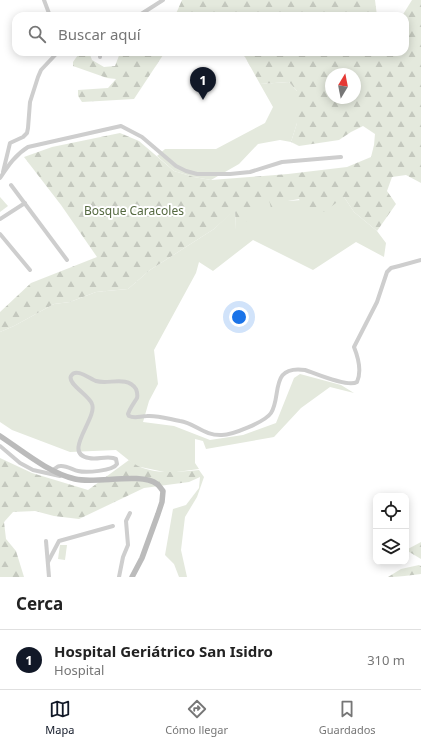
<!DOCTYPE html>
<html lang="es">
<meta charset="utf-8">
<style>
body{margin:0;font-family:"Noto Sans",sans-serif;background:#f6f6f6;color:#222}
.controls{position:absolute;right:12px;bottom:12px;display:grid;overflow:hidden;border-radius:8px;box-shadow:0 2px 10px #0003}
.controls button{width:36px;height:36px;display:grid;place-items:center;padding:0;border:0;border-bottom:1px solid #e0e0e0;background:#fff;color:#222;font:20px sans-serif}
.compass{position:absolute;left:325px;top:68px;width:36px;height:36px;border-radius:50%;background:#fff;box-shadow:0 2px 10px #0003;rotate:10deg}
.you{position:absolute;left:239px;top:317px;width:14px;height:14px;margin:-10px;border:3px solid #fff;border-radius:50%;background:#1a73e8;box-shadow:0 0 0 6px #1a73e833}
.badge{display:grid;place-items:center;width:26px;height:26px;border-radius:50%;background:#111827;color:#fff;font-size:13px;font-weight:700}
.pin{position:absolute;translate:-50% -33px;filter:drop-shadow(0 1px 2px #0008)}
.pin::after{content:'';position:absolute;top:21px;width:14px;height:12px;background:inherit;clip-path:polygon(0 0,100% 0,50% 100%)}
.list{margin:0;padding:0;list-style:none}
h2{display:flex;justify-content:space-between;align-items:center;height:52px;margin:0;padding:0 16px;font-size:17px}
h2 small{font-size:13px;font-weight:400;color:#767676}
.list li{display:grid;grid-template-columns:26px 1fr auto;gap:12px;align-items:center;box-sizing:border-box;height:60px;padding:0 16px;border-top:1px solid #e0e0e0}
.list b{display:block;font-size:15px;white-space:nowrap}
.list p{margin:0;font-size:13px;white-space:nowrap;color:#767676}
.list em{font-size:13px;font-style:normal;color:#767676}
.icon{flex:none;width:22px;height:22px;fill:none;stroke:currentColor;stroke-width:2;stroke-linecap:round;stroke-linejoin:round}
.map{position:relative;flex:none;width:421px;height:577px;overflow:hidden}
.search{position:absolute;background:#fff;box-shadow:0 2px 10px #0003;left:12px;right:12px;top:12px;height:44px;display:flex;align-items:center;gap:10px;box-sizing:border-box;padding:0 14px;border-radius:12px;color:#767676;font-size:15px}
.sheet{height:112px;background:#fff}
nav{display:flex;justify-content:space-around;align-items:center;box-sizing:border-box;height:56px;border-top:1px solid #e0e0e0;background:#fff;font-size:11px;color:#767676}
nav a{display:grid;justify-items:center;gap:2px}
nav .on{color:#111827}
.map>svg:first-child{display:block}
.green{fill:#e4e9dd}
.forest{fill:url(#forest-firs);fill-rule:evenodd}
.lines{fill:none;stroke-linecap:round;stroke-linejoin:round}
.street{stroke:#cecece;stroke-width:4}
.secondary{stroke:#bbb;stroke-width:5.5}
.labels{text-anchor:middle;stroke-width:4;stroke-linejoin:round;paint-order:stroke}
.park-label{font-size:12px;fill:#556941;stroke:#fff}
</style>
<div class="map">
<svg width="421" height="577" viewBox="0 0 421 577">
<defs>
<pattern id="forest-firs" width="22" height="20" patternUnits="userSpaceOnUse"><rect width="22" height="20" fill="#e4e9dd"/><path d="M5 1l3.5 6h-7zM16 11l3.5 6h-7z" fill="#c4c8be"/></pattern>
</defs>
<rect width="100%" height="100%" fill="#fff"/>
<!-- green -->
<g class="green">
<polygon points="289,82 297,91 297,123 291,142 280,140 258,144 239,164 211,180 194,177 174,171 157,156 165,149 216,149 265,123 273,107 260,84"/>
<polygon points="0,197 8,206 0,212"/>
<polygon points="344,197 354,212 377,231 386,243 384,257 356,242 313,270 253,240 213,271 199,262 196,273 154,350 158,384 149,401 143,422 174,426 210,440 243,435 276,423 294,378 300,374 341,385 354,393 330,387 301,408 274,437 206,449 203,441 195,439 195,463 199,469 169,473 136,466 116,450 70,452 12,430 0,422 0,332 14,326 54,304 70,302 96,292 128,289 150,270 214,229 235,209 236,230 269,199 288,201"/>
<polygon points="200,477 204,477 197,497 185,517 181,550 187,577 179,577 174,564 165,555 173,509 186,505 199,488"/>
<polygon points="60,545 67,545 65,560 58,559"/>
</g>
<!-- forest -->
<g class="forest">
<polygon points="182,0 375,0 377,16 175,16"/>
<path d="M412,0H421V183L406,175L392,177L387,191L396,204L377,231L354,212L344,197L324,212L304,211L299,199L288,201L272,212L269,200L236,231L235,210L214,229L150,270L128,289L96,292L70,302L54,304L14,326L0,332V312L31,283L97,257L61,205L24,157L52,147L120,133L139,141L174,171L194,177L211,180L288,174L347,167L371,157L374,145L375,134L363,126L351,132L339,140L299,146L291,142L297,123V91L289,82L260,84L245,57L240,52H405V16H402ZM331,74H355V98H331Z"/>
<polygon points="80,52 89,52 92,60 104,67 115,66 120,53 165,52 134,99 82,102 78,96 78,90 108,88 116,79 107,78 73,66 73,62"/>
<path d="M0,458L32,473L88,490L129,460C148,476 176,472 199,470L204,477H200L189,482L144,488L79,519L54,516L35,511L13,512L4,522L6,539L16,551L24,577H0Z"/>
<polygon points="421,542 421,559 406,550"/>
<path d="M419,565L421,566V574C410,575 399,577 388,577L401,569Z"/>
</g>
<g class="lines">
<!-- street -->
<g class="street">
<polyline points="44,0 50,16"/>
<polyline points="138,16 163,0"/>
<polyline points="100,57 100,52"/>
<polyline points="3,172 10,143 23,137 27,133 28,128 30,102 38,77 41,70 58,52"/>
<path d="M0,178C8,166 15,155 28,147L121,126L142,137L176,166L186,171L197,174H230L250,172L282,162L341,157"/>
<polyline points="11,185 67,260"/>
<polyline points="0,219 25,203"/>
<polyline points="0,234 30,270"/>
<polyline points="0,446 20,463 33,470 60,476"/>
<path d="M52,471C55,469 57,466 60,466C66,465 73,470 78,471C86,473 113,471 117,464L116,459L113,458C105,456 97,460 89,458C61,454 98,418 92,404C89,395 67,384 71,376C76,367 90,379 96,381C108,385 127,375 136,389C137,392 138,394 137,398C134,403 130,408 128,414L129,416C135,419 140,416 147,416C157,415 169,419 180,421C195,423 204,436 222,435C232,435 265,422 271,413C282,396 269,365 305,370C315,373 348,388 357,382C362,371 358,357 354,347L377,302L387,272L391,268L399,266L421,260"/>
<polyline points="46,541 49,577"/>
<polyline points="48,562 59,541 113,526"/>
<polyline points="119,577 123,557 128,545 126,521 130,513"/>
</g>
<!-- secondary -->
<path class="secondary" d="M0,436C23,451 47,472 75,479C96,484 141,472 157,484C159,485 161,489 163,491L162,502L158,514L142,558L132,577"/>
</g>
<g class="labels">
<!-- park labels -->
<g class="park-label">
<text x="134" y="215">Bosque Caracoles</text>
</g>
</g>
</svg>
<div class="controls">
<button><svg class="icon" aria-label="locate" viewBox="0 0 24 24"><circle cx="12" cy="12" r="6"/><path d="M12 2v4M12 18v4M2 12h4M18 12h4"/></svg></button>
<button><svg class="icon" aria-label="layers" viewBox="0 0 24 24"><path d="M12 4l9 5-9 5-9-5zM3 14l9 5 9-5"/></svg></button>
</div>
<svg class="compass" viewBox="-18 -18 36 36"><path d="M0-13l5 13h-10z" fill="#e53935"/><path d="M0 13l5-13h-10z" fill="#767676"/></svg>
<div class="you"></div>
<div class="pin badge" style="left:203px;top:100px">1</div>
<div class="search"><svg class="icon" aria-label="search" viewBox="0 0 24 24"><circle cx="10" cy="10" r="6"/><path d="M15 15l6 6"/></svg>Buscar aquí</div>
</div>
<section class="sheet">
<h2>Cerca<small></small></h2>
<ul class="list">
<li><span class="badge">1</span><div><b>Hospital Geriátrico San Isidro</b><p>Hospital</p></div><em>310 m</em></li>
</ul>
</section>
<nav>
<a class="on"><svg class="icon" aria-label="map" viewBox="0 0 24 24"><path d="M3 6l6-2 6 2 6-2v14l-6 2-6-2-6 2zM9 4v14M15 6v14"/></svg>Mapa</a>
<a><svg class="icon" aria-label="directions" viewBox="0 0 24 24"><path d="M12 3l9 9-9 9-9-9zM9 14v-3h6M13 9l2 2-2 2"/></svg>Cómo llegar</a>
<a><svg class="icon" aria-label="saved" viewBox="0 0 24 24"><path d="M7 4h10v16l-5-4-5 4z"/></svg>Guardados</a>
</nav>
